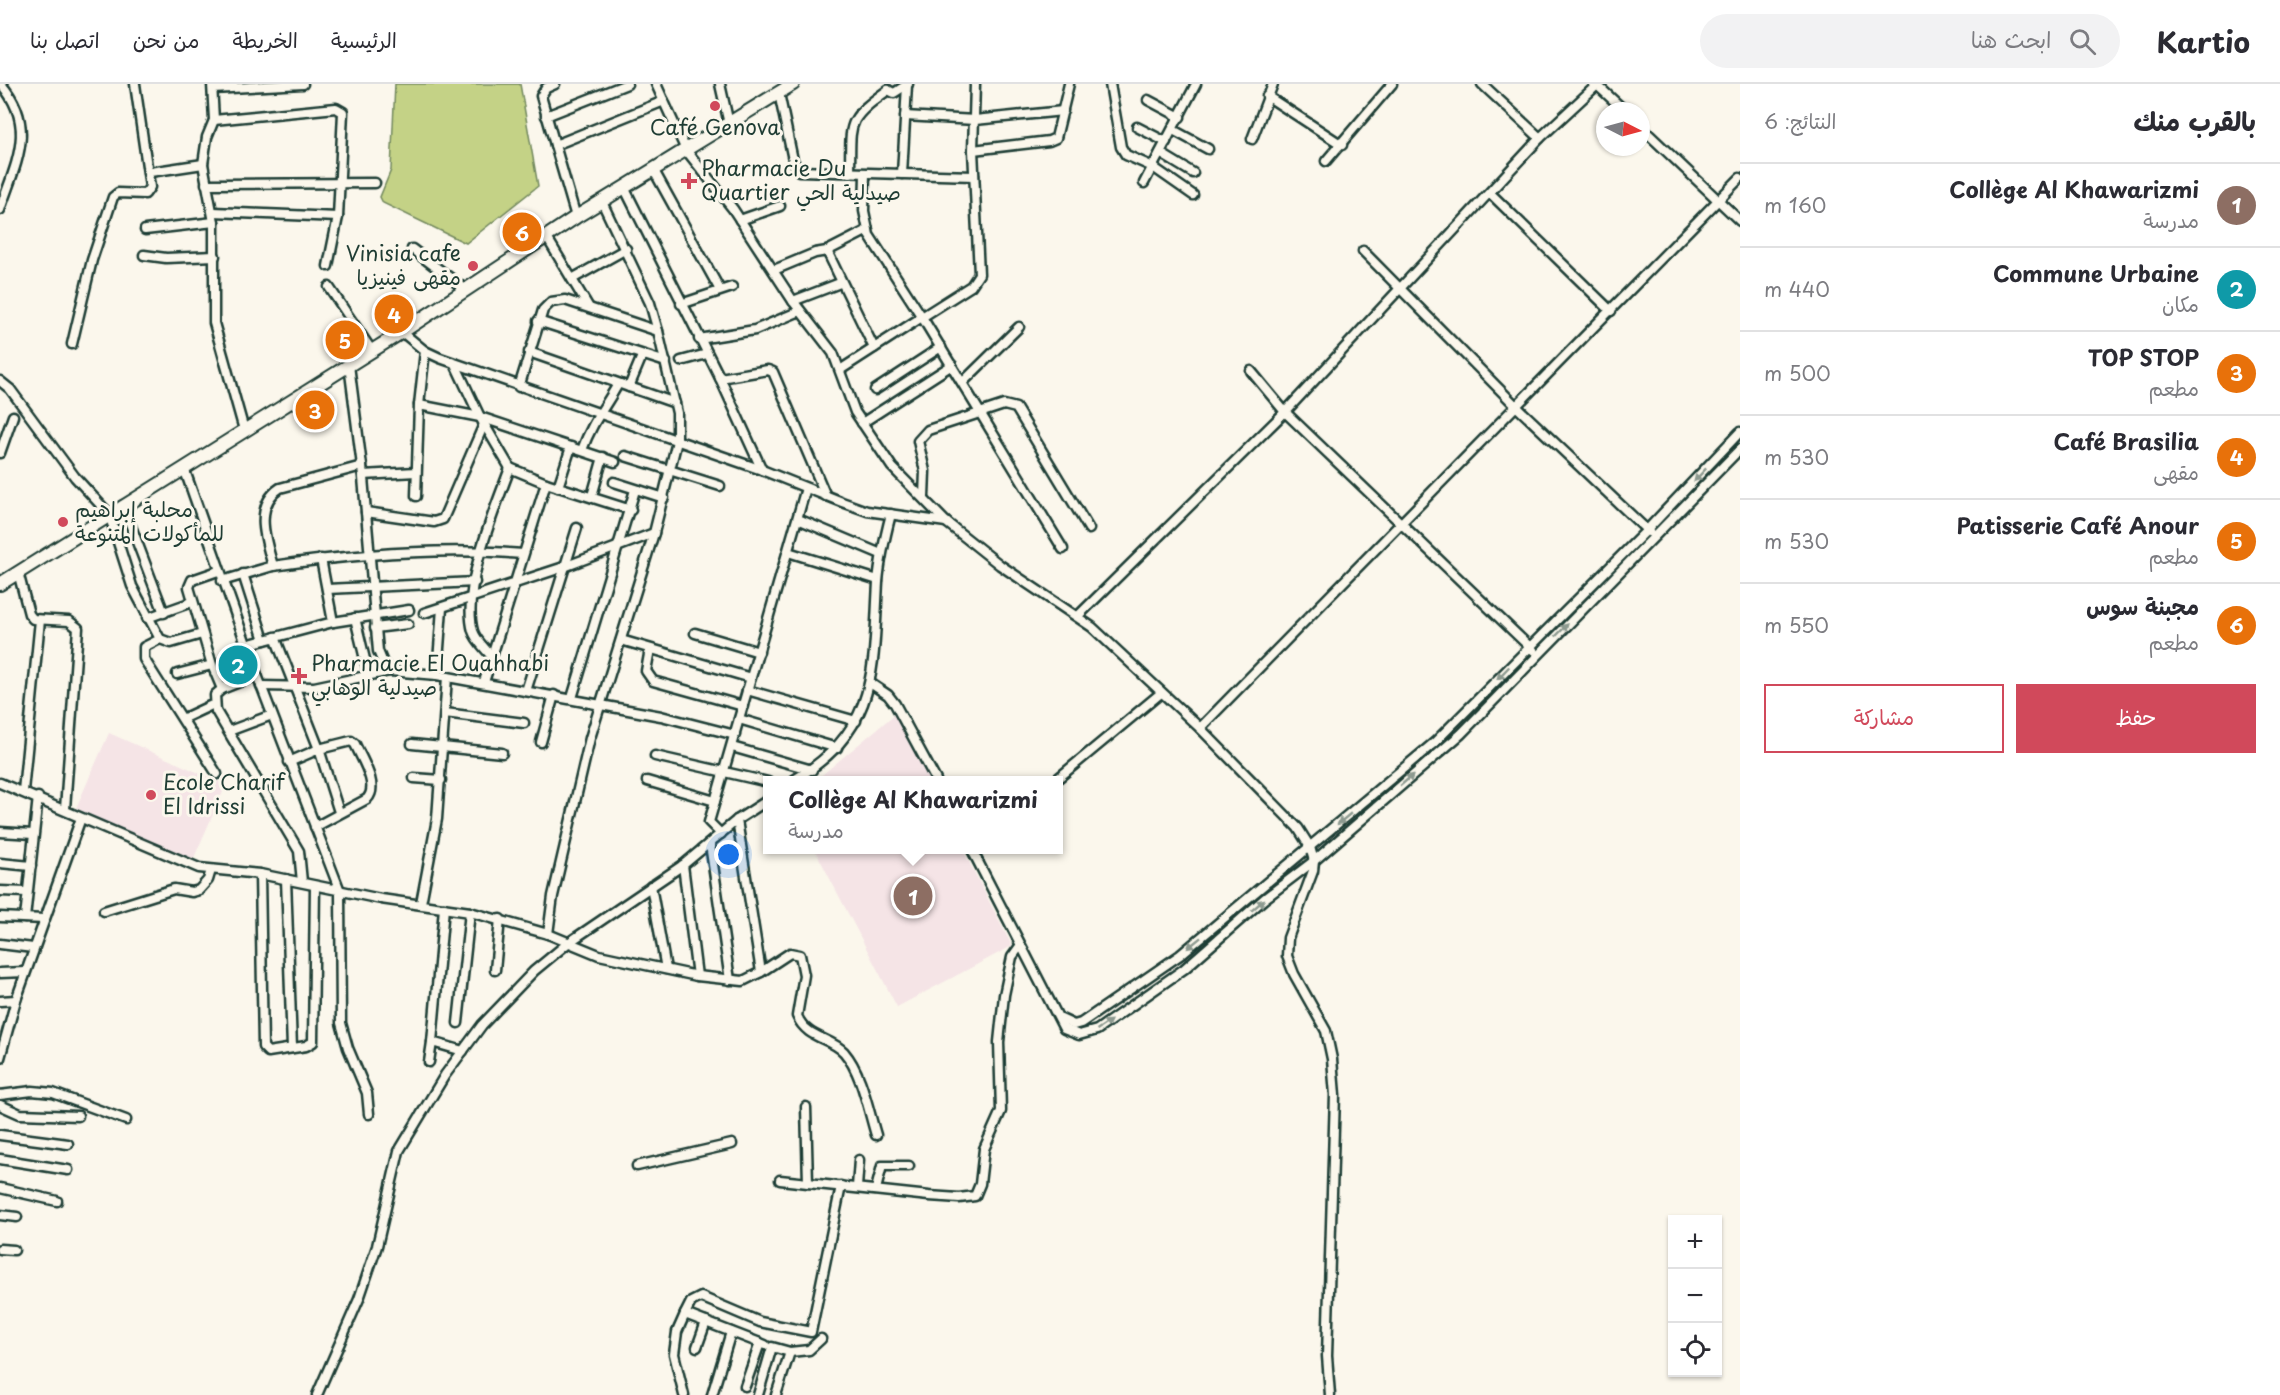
<!DOCTYPE html>
<html lang="ar">
<meta charset="utf-8">
<style>
body{margin:0;font-family:"Playpen Sans","Playpen Sans Arabic",sans-serif;background:#f2f2f3;color:#2b2b33;direction:rtl}
.controls{position:absolute;right:18px;bottom:18px;display:grid;overflow:hidden;border-radius:0px;box-shadow:0 2px 4px #0004}
.controls button{width:54px;height:54px;display:grid;place-items:center;padding:0;border:0;border-bottom:2px solid #e1e1e2;background:#fff;color:#2b2b33;font:30px sans-serif}
.compass{position:absolute;left:1596px;top:18px;width:54px;height:54px;border-radius:50%;background:#fff;box-shadow:0 2px 4px #0004;rotate:96deg}
.you{position:absolute;left:729px;top:771px;width:21px;height:21px;margin:-15px;border:4px solid #fff;border-radius:50%;background:#1a73e8;box-shadow:0 0 0 9px #1a73e833}
.badge{display:grid;place-items:center;width:39px;height:39px;border-radius:50%;background:#d1495b;color:#fff;font-size:20px;font-weight:700}
.pin{position:absolute;translate:-50% -50%;border:3px solid #fff;box-shadow:0 2px 6px #0006}
.popup{position:absolute;left:763px;top:692px;width:300px;height:78px;box-sizing:border-box;display:grid;place-content:center;border-radius:0px;background:#fff;filter:drop-shadow(0 2px 4px #0005);font-size:20px;white-space:nowrap;color:#7c7c81}
.popup b{font-size:22px;color:#2b2b33}
.popup::after{content:'';position:absolute;left:50%;top:100%;margin-left:-12px;border:12px solid transparent;border-top-color:#fff}
.list{margin:0;padding:0;list-style:none}
h2{display:flex;justify-content:space-between;align-items:center;height:78px;margin:0;padding:0 24px;font-size:26px}
h2 small{font-size:20px;font-weight:400;color:#7c7c81}
.list li{display:grid;grid-template-columns:39px 1fr auto;gap:18px;align-items:center;box-sizing:border-box;height:84px;padding:0 24px;border-top:2px solid #e1e1e2}
.list b{display:block;font-size:22px;white-space:nowrap}
.list p{margin:0;font-size:20px;white-space:nowrap;color:#7c7c81}
.list em{font-size:20px;font-style:normal;color:#7c7c81}
.actions{display:flex;gap:12px;padding:18px 24px}
.actions a{flex:1;padding:14px 0;border:2px solid #d1495b;border-radius:0px;text-align:center;font-size:21px;color:#d1495b}
.actions .main{background:#d1495b;color:#fff}
.icon{flex:none;width:33px;height:33px;fill:none;stroke:currentColor;stroke-width:2;stroke-linecap:round;stroke-linejoin:round}
.map{position:relative;flex:none;width:1740px;height:1311px;overflow:hidden;direction:ltr}
header{display:flex;align-items:center;gap:36px;box-sizing:border-box;height:84px;padding:0 30px;background:#fff;border-bottom:2px solid #e1e1e2}
header strong{font-size:28px}
nav{display:flex;gap:33px;margin-inline-start:auto;font-size:21px}
.search{width:420px;height:54px;background:#f2f2f3;display:flex;align-items:center;gap:15px;box-sizing:border-box;padding:0 21px;border-radius:33px;color:#7c7c81;font-size:22px}
main{display:flex}
aside{flex:1;background:#fff}
.map>svg:first-child{display:block}
.built{fill:#f5e4e6}
.green{fill:#c4d286;stroke:#72885d;stroke-width:1.5}
.lines{fill:none;stroke-linecap:round;stroke-linejoin:round}
.street-casing{stroke:#1f3d34;stroke-width:13}
.secondary-casing{stroke:#1f3d34;stroke-width:16}
.street{stroke:#fbf7ec;stroke-width:8}
.secondary{stroke:#fbf7ec;stroke-width:12}
.oneway{fill:#8d9a90}
.poi-dot{fill:#d1495b;stroke:#fbf7ec;stroke-width:2}
.labels{text-anchor:middle;stroke-width:6;stroke-linejoin:round;paint-order:stroke}
.poi-label{font-size:21px;fill:#1f3d34;stroke:#fbf7ec;text-anchor:start}
</style>
<header>
<strong>Kartio</strong>
<div class="search"><svg class="icon" aria-label="search" viewBox="0 0 24 24"><circle cx="10" cy="10" r="6"/><path d="M15 15l6 6"/></svg>ابحث هنا</div>
<nav><a>الرئيسية</a><a>الخريطة</a><a>من نحن</a><a>اتصل بنا</a></nav>
</header>
<main>
<aside>
<h2>بالقرب منك<small>النتائج: 6</small></h2>
<ul class="list">
<li><span class="badge" style="background:#8d6e63">1</span><div><b>Collège Al Khawarizmi</b><p>مدرسة</p></div><em>160 m</em></li>
<li><span class="badge" style="background:#0f9aa8">2</span><div><b>Commune Urbaine</b><p>مكان</p></div><em>440 m</em></li>
<li><span class="badge" style="background:#e8710a">3</span><div><b>TOP STOP</b><p>مطعم</p></div><em>500 m</em></li>
<li><span class="badge" style="background:#e8710a">4</span><div><b>Café Brasilia</b><p>مقهى</p></div><em>530 m</em></li>
<li><span class="badge" style="background:#e8710a">5</span><div><b>Patisserie Café Anour</b><p>مطعم</p></div><em>530 m</em></li>
<li><span class="badge" style="background:#e8710a">6</span><div><b>مجبنة سوس</b><p>مطعم</p></div><em>550 m</em></li>
</ul>
<div class="actions"><a class="main">حفظ</a><a>مشاركة</a></div>
</aside>
<div class="map">
<svg width="1740" height="1311" viewBox="0 0 1740 1311">
<rect width="100%" height="100%" fill="#fbf7ec"/>
<filter id="ink" filterUnits="userSpaceOnUse"><feTurbulence type="fractalNoise" baseFrequency=".0167" numOctaves="2"/><feDisplacementMap in="SourceGraphic" scale="12" xChannelSelector="R" yChannelSelector="G"/><feConvolveMatrix kernelMatrix="1 2 1 2 8 2 1 2 1" color-interpolation-filters="sRGB"/></filter>
<g filter="url(#ink)">
<!-- built -->
<g class="built">
<polygon points="895,630 929,696 816,696"/>
<polygon points="109,649 226,701 193,776 177,772 76,724"/>
<polygon points="815,766 963,766 1012,862 897,923"/>
</g>
<!-- green -->
<polygon class="green" points="395,0 520,0 538,102 466,159 383,119 380,113 391,86"/>
<g class="lines">
<defs>
<g id="street">
<polyline points="212,0 214,36 207,53 203,80 214,138 214,239 244,346"/>
<polyline points="555,0 546,4 541,12 555,61 664,17"/>
<polyline points="656,0 686,66 733,125 793,217 833,269 855,328 892,383 946,438 1000,481 1092,543 1200,644 1298,744 1310,763 1314,777 1313,787 1288,854 1287,872 1294,890 1326,947 1332,975 1335,1011 1327,1272 1330,1311"/>
<polyline points="720,0 729,40"/>
<polyline points="975,0 973,66 979,190 971,202 922,233 1063,465"/>
<polyline points="1110,0 1121,63 1126,71 1153,83 1193,111"/>
<polyline points="1482,0 1540,54"/>
<polyline points="213,5 303,0"/>
<polyline points="888,6 894,9 908,0"/>
<polyline points="779,9 793,76 799,87 974,92"/>
<polyline points="1267,12 1342,61"/>
<polyline points="1148,16 1180,33"/>
<polyline points="546,32 627,0"/>
<polyline points="905,32 975,36 1063,27"/>
<polyline points="214,36 336,24 343,28 338,133 328,182"/>
<polyline points="1137,43 1166,58"/>
<polyline points="1641,43 1740,137"/>
<polyline points="1173,46 1208,65"/>
<polyline points="1252,55 1273,0"/>
<polyline points="555,61 576,133"/>
<polyline points="973,66 1049,57 1056,54 1069,0"/>
<polyline points="1160,69 1193,89"/>
<polyline points="1326,77 1392,0"/>
<polyline points="653,85 720,206"/>
<polyline points="150,88 203,80"/>
<path d="M850,89C851,38 845,37 888,6"/>
<polyline points="902,90 907,1"/>
<polyline points="1144,99 1196,0"/>
<polyline points="206,100 375,99"/>
<polyline points="624,103 720,294 762,386"/>
<polyline points="1490,109 1611,227"/>
<polyline points="602,118 650,219 658,247"/>
<path d="M0,126C15,80 38,43 1,0"/>
<polyline points="213,128 338,133"/>
<polyline points="740,136 780,122"/>
<polyline points="145,146 214,138"/>
<polyline points="546,152 588,222"/>
<polyline points="412,165 466,206"/>
<polyline points="827,167 868,146"/>
<polyline points="1363,167 1517,323 1649,448"/>
<polyline points="144,171 166,174 215,172"/>
<polyline points="774,186 815,169 827,167 874,264"/>
<polyline points="572,195 626,165"/>
<polyline points="329,203 372,267"/>
<polyline points="793,217 840,199"/>
<polyline points="681,220 732,203"/>
<polyline points="538,237 666,278"/>
<polyline points="402,248 425,267 440,274 762,386 842,418 867,427 946,438"/>
<polyline points="699,255 755,246 800,227"/>
<polyline points="72,260 92,176 113,113 118,109 145,110 150,103 135,0"/>
<polyline points="529,268 675,319"/>
<polyline points="681,277 707,270"/>
<polyline points="455,280 480,333 510,384 546,399 484,598"/>
<polyline points="349,281 362,382 378,567 383,579 390,587"/>
<polyline points="840,286 922,233 869,151 864,127 865,90"/>
<polyline points="1251,287 1285,328 1533,566"/>
<polyline points="720,294 768,286 773,288 826,412"/>
<polyline points="0,297 10,305 75,393 109,430 132,502 160,555 171,559 202,550"/>
<polyline points="963,298 1019,243"/>
<polyline points="519,303 543,226 551,218 565,216 658,247 677,329 677,357 654,449 590,654 553,812 548,850"/>
<polyline points="629,303 642,272"/>
<polyline points="875,306 941,263"/>
<polyline points="419,321 480,333 615,378"/>
<polyline points="862,339 952,281"/>
<path d="M582,366C592,338 604,325 618,300"/>
<polyline points="0,369 13,332"/>
<polyline points="625,372 720,402"/>
<polyline points="184,384 257,591 340,807 341,939 348,964 367,1009 369,1030"/>
<polyline points="363,391 416,388"/>
<polyline points="614,398 664,414"/>
<polyline points="546,399 631,426"/>
<polyline points="558,403 571,363"/>
<polyline points="416,412 419,321 425,267"/>
<polyline points="592,412 603,373"/>
<polyline points="924,413 925,387 918,357 928,346 1004,321 1016,324 1089,445"/>
<polyline points="123,421 164,529"/>
<polyline points="366,428 434,438 443,435 484,340"/>
<polyline points="798,435 881,470"/>
<polyline points="788,468 878,496"/>
<polyline points="321,475 333,538"/>
<path d="M273,482C355,470 440,463 523,470"/>
<polyline points="218,487 192,496 189,503 212,581 222,605 257,591"/>
<polyline points="18,488 29,530 33,535 69,537 78,544 65,725"/>
<polyline points="243,490 264,556"/>
<path d="M222,497L273,482C266,457 253,422 280,404L362,382"/>
<polyline points="327,505 475,498"/>
<polyline points="424,529 564,483 654,449"/>
<polyline points="1078,532 1285,328 1540,54 1597,1 1625,27"/>
<polyline points="147,534 192,518"/>
<polyline points="355,534 369,592"/>
<polyline points="375,544 408,540"/>
<polyline points="695,549 759,568"/>
<polyline points="275,553 319,665 339,728"/>
<polyline points="160,555 144,563 144,575 217,690"/>
<polyline points="621,556 751,594"/>
<polyline points="246,561 333,538 409,526"/>
<polyline points="650,565 646,587 653,597 743,622"/>
<path d="M492,573C486,565 476,557 473,547C461,504 495,425 510,384"/>
<polyline points="177,590 212,581"/>
<polyline points="437,591 442,524"/>
<polyline points="870,599 888,611 895,620 936,696"/>
<polyline points="261,602 314,603 390,587 437,591 661,632 735,651"/>
<polyline points="222,605 215,611 216,627 299,767 302,798"/>
<polyline points="747,606 856,637"/>
<polyline points="526,607 577,444"/>
<polyline points="572,614 635,406"/>
<polyline points="445,629 524,639"/>
<polyline points="184,634 214,620"/>
<polyline points="739,635 837,664"/>
<polyline points="1200,644 1740,94"/>
<polyline points="229,647 272,631"/>
<polyline points="541,658 554,611"/>
<polyline points="412,660 502,669"/>
<polyline points="732,663 812,686"/>
<polyline points="655,672 768,698"/>
<path d="M289,678L319,665L351,657L355,660C361,674 380,702 367,715L315,743"/>
<polyline points="414,694 441,696"/>
<path d="M794,696C879,645 873,586 878,498C880,475 885,453 891,430"/>
<polyline points="1056,696 1161,609"/>
<polyline points="647,697 715,717"/>
<polyline points="0,699 199,784 260,790 381,815 470,828 548,850 599,871 697,892 743,897 761,888 737,736"/>
<polyline points="23,707 40,536"/>
<polyline points="0,748 33,750"/>
<polyline points="721,750 709,738 806,404"/>
<polyline points="710,760 730,896"/>
<polyline points="972,766 1064,945 1079,951 1097,946 1184,885 1264,815 1314,777 1461,650 1740,365"/>
<polyline points="0,779 31,782"/>
<polyline points="683,781 697,892"/>
<polyline points="260,790 263,963 268,968 306,962 313,958 315,802"/>
<polyline points="286,795 292,964"/>
<polyline points="651,802 666,885"/>
<polyline points="0,807 27,808"/>
<polyline points="421,819 437,735 447,593"/>
<polyline points="104,827 174,805 192,808 199,806 208,796 211,786"/>
<polyline points="0,833 44,835"/>
<polyline points="25,834 38,713"/>
<polyline points="0,860 33,864"/>
<polyline points="495,886 500,835"/>
<path d="M761,888L790,869L800,871L804,891L797,932C807,955 830,953 844,968C862,989 868,1025 876,1051"/>
<polyline points="0,889 25,888"/>
<polyline points="0,917 16,916"/>
<polyline points="1059,934 1074,941 1081,939 1180,871 1435,658 1647,446 1740,348"/>
<polyline points="458,939 470,828"/>
<polyline points="432,958 444,824"/>
<polyline points="0,974 16,916 81,734"/>
<polyline points="429,978 432,958 463,967"/>
<polyline points="0,1011 32,1007 53,1009 126,1036"/>
<polyline points="0,1021 20,1030 78,1032"/>
<polyline points="806,1023 808,1099"/>
<polyline points="0,1051 68,1060"/>
<polyline points="0,1075 68,1086"/>
<polyline points="637,1082 732,1060"/>
<polyline points="780,1096 929,1112 959,1114 975,1112 980,1100 984,1065 1001,1027 999,958 1004,911 1012,873 1020,862"/>
<polyline points="857,1103 859,1076"/>
<polyline points="0,1104 57,1117"/>
<polyline points="876,1105 882,1082 909,1082"/>
<polyline points="0,1131 17,1133"/>
<polyline points="0,1165 14,1166"/>
<polyline points="685,1230 691,1218 701,1213 760,1238 811,1248 841,1102"/>
<polyline points="697,1263 706,1238"/>
<polyline points="745,1302 760,1259 765,1261"/>
<polyline points="317,1311 359,1215 377,1162 399,1067 445,991 482,941 534,887 568,859 683,781 737,736 768,716"/>
<polyline points="684,1311 674,1270 677,1248 685,1230 760,1259"/>
<polyline points="712,1311 731,1248"/>
<polyline points="758,1311 772,1263 790,1268"/>
<polyline points="776,1311 790,1268 809,1266 821,1255"/>
</g>
<polyline id="secondary" points="0,500 402,248 576,133 793,0"/>
</defs>
<!-- street casing -->
<use href="#street" class="street-casing"/>
<!-- secondary casing -->
<use href="#secondary" class="secondary-casing"/>
<!-- street -->
<use href="#street" class="street"/>
<!-- secondary -->
<use href="#secondary" class="secondary"/>
</g>
<!-- one-way arrows -->
<defs><path id="oneway-solid" d="M-6-.8H1V-3.2L6.5 0L1 3.2V.8H-6Z" transform="scale(1.5)"/></defs>
<g class="oneway">
<use href="#oneway-solid" transform="translate(1700 391) rotate(133)"/>
<use href="#oneway-solid" transform="translate(1562 546) rotate(-45)"/>
<use href="#oneway-solid" transform="translate(1503 589) rotate(134)"/>
<use href="#oneway-solid" transform="translate(1407 696) rotate(-41)"/>
<use href="#oneway-solid" transform="translate(1344 735) rotate(140)"/>
<use href="#oneway-solid" transform="translate(1258 821) rotate(-41)"/>
<use href="#oneway-solid" transform="translate(1194 859) rotate(141)"/>
<use href="#oneway-solid" transform="translate(1104 941) rotate(-34)"/>
</g>
</g>
<!-- markers -->
<g class="poi-dot">
<circle cx="715" cy="22" r="6"/>
<path d="M686 88h6v6h6v6h-6v6h-6v-6h-6v-6h6z"/>
<circle cx="473" cy="182" r="6"/>
<circle cx="63" cy="438" r="6"/>
<path d="M296 583h6v6h6v6h-6v6h-6v-6h-6v-6h6z"/>
<circle cx="151" cy="711" r="6"/>
</g>
<g class="labels">
<!-- poi labels -->
<g class="poi-label">
<text x="715" y="51" text-anchor="middle">Café Genova</text>
<text x="701" y="92">Pharmacie Du<tspan x="701" dy="24">Quartier صيدلية الحي</tspan></text>
<text x="461" y="177" text-anchor="end">Vinisia cafe<tspan x="461" dy="24">مقهى فينيزيا</tspan></text>
<text x="75" y="433">محلبة إبراهيم<tspan x="75" dy="24">للمأكولات المتنوعة</tspan></text>
<text x="311" y="587">Pharmacie El Ouahhabi<tspan x="311" dy="24">صيدلية الوهابي</tspan></text>
<text x="163" y="706">Ecole Charif<tspan x="163" dy="24">El Idrissi</tspan></text>
</g>
</g>
</svg>
<div class="controls">
<button>+</button>
<button>−</button>
<button><svg class="icon" aria-label="locate" viewBox="0 0 24 24"><circle cx="12" cy="12" r="6"/><path d="M12 2v4M12 18v4M2 12h4M18 12h4"/></svg></button>
</div>
<svg class="compass" viewBox="-18 -18 36 36"><path d="M0-13l5 13h-10z" fill="#e53935"/><path d="M0 13l5-13h-10z" fill="#7c7c81"/></svg>
<div class="you"></div>
<div class="pin badge" style="left:913px;top:812px;background:#8d6e63">1</div>
<div class="popup"><b>Collège Al Khawarizmi</b>مدرسة</div>
<div class="pin badge" style="left:238px;top:581px;background:#0f9aa8">2</div>
<div class="pin badge" style="left:315px;top:326px;background:#e8710a">3</div>
<div class="pin badge" style="left:394px;top:230px;background:#e8710a">4</div>
<div class="pin badge" style="left:345px;top:256px;background:#e8710a">5</div>
<div class="pin badge" style="left:522px;top:148px;background:#e8710a">6</div>
</div>
</main>
